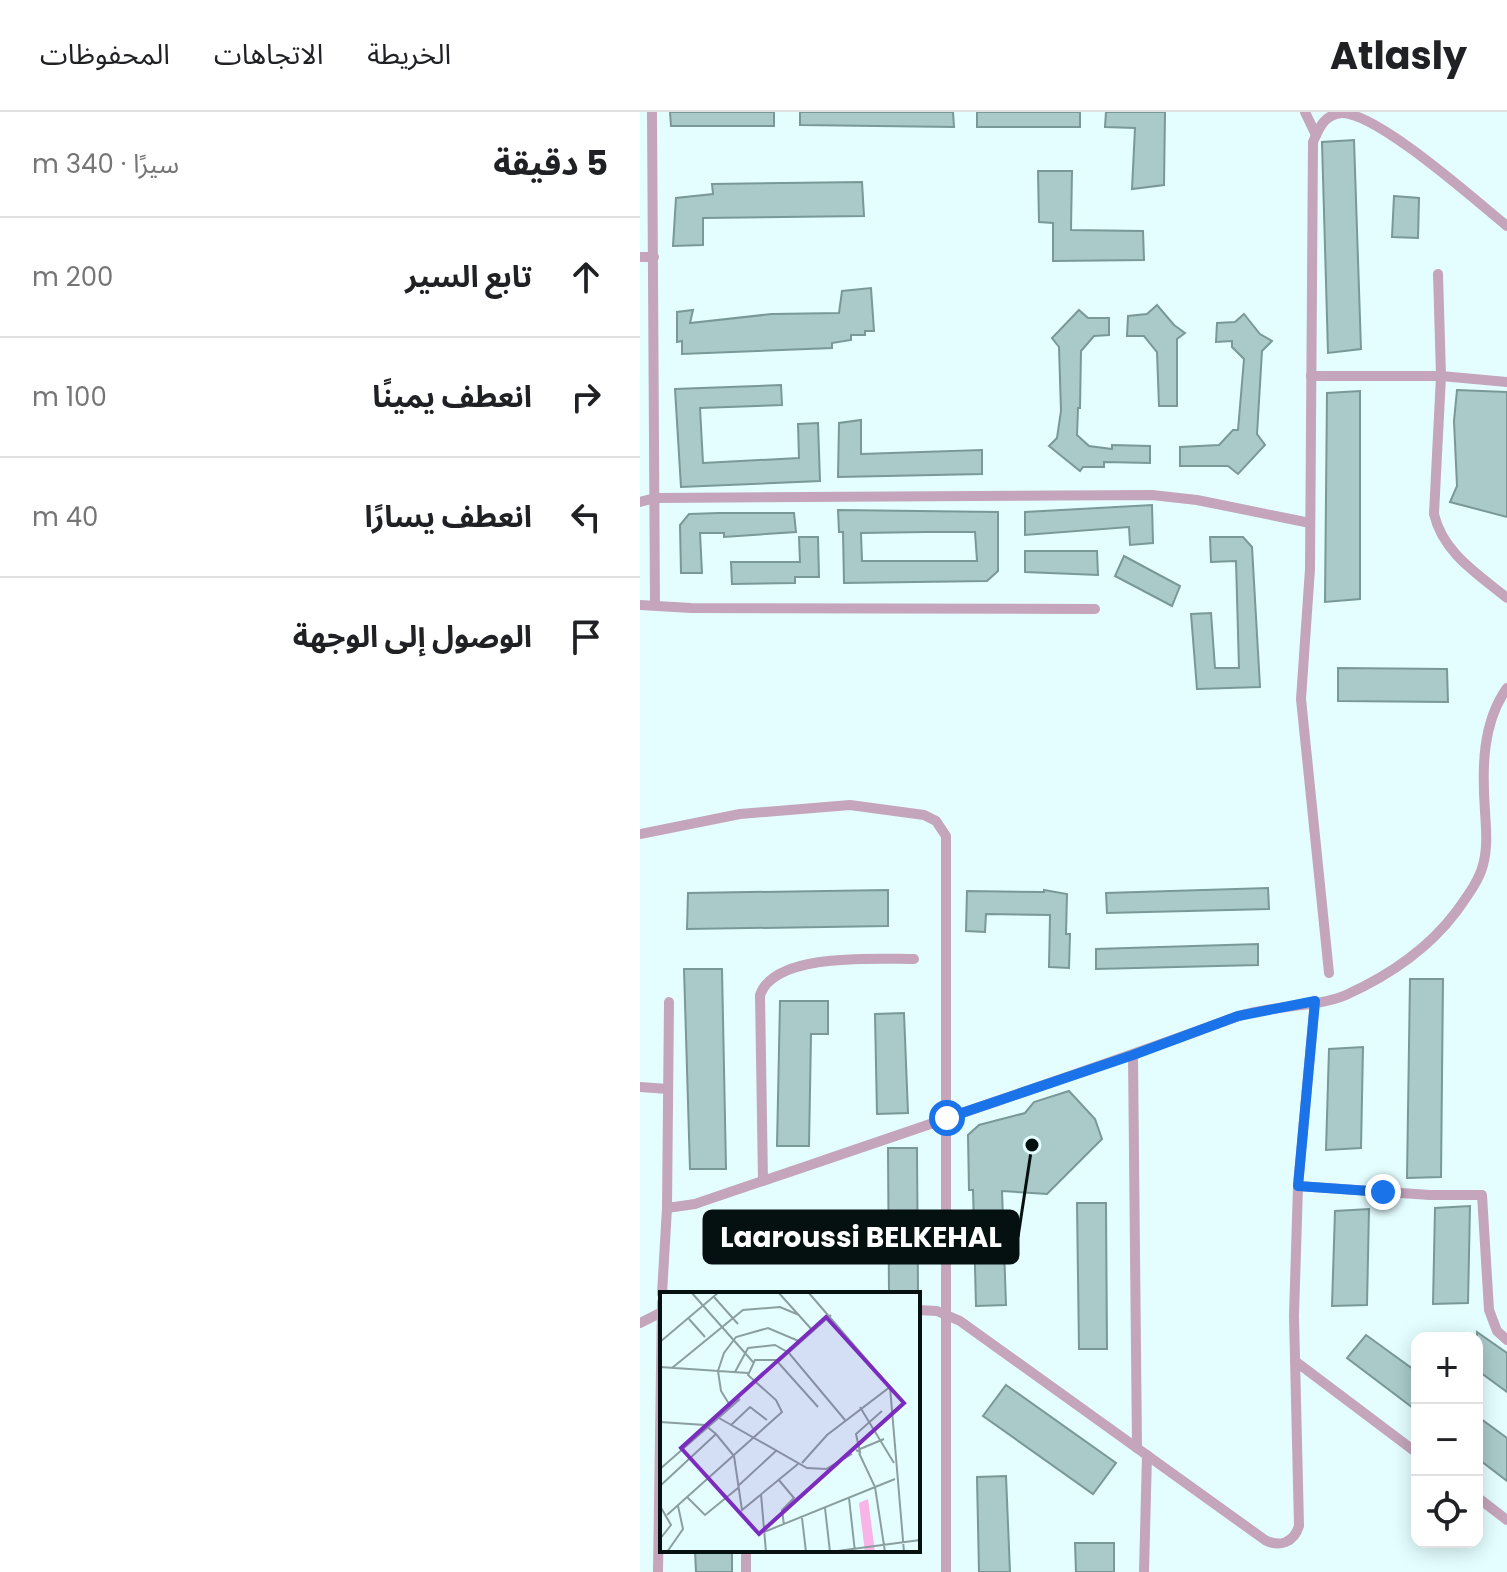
<!DOCTYPE html>
<html lang="ar">
<meta charset="utf-8">
<style>
body{margin:0;font-family:Poppins,"Noto Sans Arabic",sans-serif;background:#f2f2f2;color:#202124;direction:rtl}
.controls{position:absolute;right:24px;bottom:24px;display:grid;overflow:hidden;border-radius:16px;box-shadow:0 4px 20px #0003}
.controls button{width:72px;height:72px;display:grid;place-items:center;padding:0;border:0;border-bottom:2px solid #e0e0e0;background:#fff;color:#202124;font:40px sans-serif}
.stop{position:absolute;width:24px;height:24px;margin:-18px;border:6px solid #1a73e8;border-radius:50%;background:#fff}
.stop.end{background:#1a73e8;border-color:#fff;box-shadow:0 2px 8px #0008}
.list{margin:0;padding:0;list-style:none}
h2{display:flex;justify-content:space-between;align-items:center;height:104px;margin:0;padding:0 32px;font-size:34px}
h2 small{font-size:26px;font-weight:400;color:#757577}
.list li{display:grid;grid-template-columns:52px 1fr auto;gap:24px;align-items:center;box-sizing:border-box;height:120px;padding:0 32px;border-top:2px solid #e0e0e0}
.list b{display:block;font-size:30px;white-space:nowrap}
.list em{font-size:26px;font-style:normal;color:#757577}
.icon{flex:none;width:44px;height:44px;fill:none;stroke:currentColor;stroke-width:2;stroke-linecap:round;stroke-linejoin:round}
.map{position:relative;flex:none;width:867px;height:1460px;overflow:hidden;direction:ltr}
header{display:flex;align-items:center;gap:48px;box-sizing:border-box;height:112px;padding:0 40px;background:#fff;border-bottom:2px solid #e0e0e0}
header strong{font-size:38px}
nav{display:flex;gap:44px;margin-inline-start:auto;font-size:28px}
main{display:flex}
aside{flex:1;background:#fff}
.map>svg:first-child{display:block}
.building{fill:#aacaca;stroke:#7a9898;stroke-width:2;fill-rule:evenodd}
.lines{fill:none;stroke-linecap:round;stroke-linejoin:round}
.minor{stroke:#c4a5bc;stroke-width:10}
.route{stroke:#1a73e8;stroke-width:10}
.inset-road{fill:none;stroke:#8b9f9f;stroke-width:2}
.view{fill:#7b2cbf;fill-opacity:0.15;stroke:#7b2cbf;stroke-width:4}
.inset-edge{fill:none;stroke:#051010;stroke-width:4}
.leader{fill:none;stroke:#051010;stroke-width:3}
.callout-dot{fill:#051010;stroke:#e4feff;stroke-width:3}
.callout{fill:#051010;stroke:#051010;stroke-width:3}
.callout-label{font-size:28px;text-anchor:middle;font-weight:bold;fill:#fff}
</style>
<header>
<strong>Atlasly</strong>
<nav><a>الخريطة</a><a>الاتجاهات</a><a>المحفوظات</a></nav>
</header>
<main>
<div class="map">
<svg width="867" height="1460" viewBox="0 0 867 1460">
<rect width="100%" height="100%" fill="#e4feff"/>
<!-- building -->
<g class="building">
<polygon points="30,0 134,0 134,14 31,14"/>
<polygon points="160,0 313,0 314,15 160,13"/>
<rect x="337" y="0" width="103" height="15"/>
<polygon points="466,0 525,0 524,73 492,77 495,16 465,15"/>
<polygon points="714,28 721,237 688,241 682,30"/>
<polygon points="398,59 432,59 431,118 503,119 504,148 413,149 413,111 399,110"/>
<polygon points="222,70 224,104 63,106 63,133 33,134 36,86 73,82 72,72"/>
<polygon points="754,84 779,86 778,126 752,125"/>
<polygon points="231,176 234,219 225,219 225,223 211,223 211,228 192,231 192,236 42,242 42,229 37,230 37,200 53,198 50,211 132,202 199,201 202,179"/>
<polygon points="517,193 534,213 545,221 537,227 537,294 519,294 517,240 504,224 487,224 488,204 507,202"/>
<polygon points="439,198 448,206 469,206 469,223 454,224 441,239 440,296 438,296 437,323 449,334 472,337 472,333 510,334 510,351 464,350 464,355 443,355 440,359 409,334 417,326 421,299 419,235 412,226"/>
<polygon points="604,202 620,222 632,229 622,239 617,322 625,333 598,362 588,354 540,354 540,335 579,333 593,318 598,318 604,247 592,235 592,229 576,230 577,211 595,210"/>
<polygon points="141,273 142,293 60,296 63,351 159,346 158,312 178,311 180,369 41,375 35,277"/>
<polygon points="817,278 867,280 867,405 810,390 817,374 814,309"/>
<polygon points="720,279 720,487 685,490 687,281"/>
<polygon points="221,308 221,342 342,338 342,362 198,365 199,311"/>
<polygon points="512,393 513,431 490,433 489,415 385,423 385,400"/>
<path d="M198,398L358,400V459L347,469L204,471L203,420H199ZM285,420H335L337,449H222L221,421Z"/>
<polygon points="79,401 154,401 156,420 84,425 84,421 60,421 62,461 41,461 40,413 49,402"/>
<polygon points="159,425 178,425 179,465 155,465 155,471 92,472 91,450 160,450"/>
<polygon points="570,425 603,425 612,435 620,575 557,577 551,502 571,501 575,556 599,556 596,449 571,450"/>
<polygon points="385,439 457,439 458,463 385,460"/>
<polygon points="484,444 540,474 532,494 475,464"/>
<polygon points="698,556 807,557 808,590 698,589"/>
<polygon points="628,776 629,797 467,801 466,781"/>
<polygon points="248,778 248,814 47,817 48,781"/>
<polygon points="404,778 427,782 426,822 430,822 429,856 409,855 410,803 346,802 345,820 326,819 327,779 404,780"/>
<polygon points="618,832 618,853 456,857 456,837"/>
<polygon points="44,857 82,857 86,1057 50,1057"/>
<polygon points="770,867 803,867 801,1065 767,1066"/>
<polygon points="140,889 188,889 188,922 171,922 169,1034 137,1034"/>
<polygon points="264,901 268,1001 237,1002 235,902"/>
<polygon points="723,935 721,1036 686,1038 689,937"/>
<polygon points="429,979 455,1007 462,1027 407,1082 362,1079 366,1193 336,1194 333,1078 329,1078 328,1023 339,1013 385,1001 394,990"/>
<polygon points="248,1036 277,1036 278,1182 249,1182"/>
<polygon points="437,1091 466,1091 467,1237 439,1237"/>
<polygon points="830,1094 828,1191 793,1192 795,1096"/>
<polygon points="729,1097 727,1193 692,1194 695,1099"/>
<polygon points="837,1220 867,1241 867,1280 837,1258"/>
<polygon points="726,1223 777,1260 777,1299 707,1246"/>
<polygon points="366,1273 476,1351 453,1382 343,1304"/>
<polygon points="837,1304 867,1326 867,1369 837,1346"/>
<polygon points="366,1364 370,1460 339,1460 337,1365"/>
<polygon points="435,1431 474,1431 474,1460 436,1460"/>
<polygon points="55,1438 92,1438 92,1460 56,1460"/>
</g>
<g class="lines">
<!-- minor -->
<g class="minor">
<polyline points="12,0 15,493"/>
<polyline points="665,0 676,23"/>
<polyline points="0,145 14,145"/>
<path d="M798,162L801,264L794,402C803,441 838,462 867,486"/>
<polyline points="671,264 801,264 867,270"/>
<polyline points="0,390 15,386 512,383 557,388 670,411"/>
<polyline points="0,493 51,496 455,497"/>
<polyline points="0,722 100,702 210,693 284,703 296,709 306,724 306,1460"/>
<path d="M689,861L661,587L670,457L673,30C679,16 684,3 701,1C737,0 836,89 867,114"/>
<polyline points="493,943 497,1336"/>
<polyline points="0,975 28,977"/>
<path d="M123,1069L120,883C135,840 236,847 274,847"/>
<polyline points="658,1074 790,1083 842,1083 849,1198 857,1219 867,1228"/>
<path d="M27,1096L55,1092C234,1031 415,971 593,906C628,893 676,896 706,883C748,864 788,837 816,800C826,786 839,769 843,753C848,735 846,717 845,699C842,657 842,611 867,576"/>
<polyline points="22,1182 27,1096 29,890"/>
<path d="M278,1198L297,1199L320,1209L625,1428C640,1436 654,1430 659,1414L654,1204L658,1074L675,889"/>
<polyline points="0,1211 22,1200"/>
<polyline points="655,1249 777,1341"/>
<polyline points="837,1385 867,1408"/>
<polyline points="106,1438 106,1460"/>
<polyline points="18,1460 22,1190"/>
<polyline points="504,1460 507,1343"/>
</g>
</g>
<g class="lines">
<!-- route -->
<polyline class="route" points="307,1006 493,943 598,904 675,889 658,1074 743,1080"/>
</g>
<!-- overview -->
<g transform="translate(20 1180)">
<rect width="260" height="260" fill="#e4feff"/>
<path d="M208,207L215,260H205L199,211Z" fill="#f8b3e7"/>
<path class="inset-road" d="M31,0L93,70M118,0L153,39M148,0L230,95M54,5L78,32M29,27L45,45M0,50L59,0M118,70L171,23M0,75L88,81M12,76L83,18L120,15L139,23M75,80L88,56L115,53L129,61L185,128M71,115L61,99L58,79L64,61L76,45L108,36L141,50M200,115L234,171M59,126L147,176L166,177L192,162M0,130L45,133L56,142L74,164L82,218L138,172M71,133L90,115L107,128M200,157L224,147M196,158L200,160L196,142L222,119M199,161L215,195L225,260M142,171L167,143L230,95L244,260M0,177L80,107M118,187L134,206L122,218L124,233M0,194L56,142M78,194L117,158M101,202L106,260M27,205L45,223L78,196M189,206L195,260M0,214L11,233L0,247M165,216L170,260M7,223L122,120L116,108L88,83L95,68H116L158,115M142,226L146,260M104,240L235,187M7,260L23,237L18,214M170,260L260,248"/>
<path class="view" d="M166,25L244,111L99,242L21,156Z"/>
<rect width="260" height="260" class="inset-edge"/>
</g>
<!-- callouts -->
<path class="leader" d="M392 1033L378 1125"/>
<circle class="callout-dot" cx="392" cy="1033" r="8"/>
<rect class="callout" x="64" y="1099" width="314" height="52" rx="8"/>
<g class="callout-label">
<text x="221" y="1135">Laaroussi BELKEHAL</text>
</g>
</svg>
<div class="controls">
<button>+</button>
<button>−</button>
<button><svg class="icon" aria-label="locate" viewBox="0 0 24 24"><circle cx="12" cy="12" r="6"/><path d="M12 2v4M12 18v4M2 12h4M18 12h4"/></svg></button>
</div>
<div class="stop" style="left:307px;top:1006px"></div>
<div class="stop end" style="left:743px;top:1080px"></div>
</div>
<aside>
<h2>5 دقيقة<small>سيرًا · 340 m</small></h2>
<ul class="list">
<li><svg class="icon" aria-label="ahead" viewBox="0 0 24 24"><path d="M12 20V5M6 11l6-6 6 6"/></svg><div><b>تابع السير</b></div><em>200 m</em></li>
<li><svg class="icon" aria-label="right" viewBox="0 0 24 24"><path d="M7 20v-9h11M14 6l5 5-5 5"/></svg><div><b>انعطف يمينًا</b></div><em>100 m</em></li>
<li><svg class="icon" aria-label="left" viewBox="0 0 24 24"><path d="M17 20v-9H6M10 6l-5 5 5 5"/></svg><div><b>انعطف يسارًا</b></div><em>40 m</em></li>
<li><svg class="icon" aria-label="arrive" viewBox="0 0 24 24"><path d="M6 21V4h12l-3 4 3 4H6"/></svg><div><b>الوصول إلى الوجهة</b></div></li>
</ul>
</aside>
</main>
